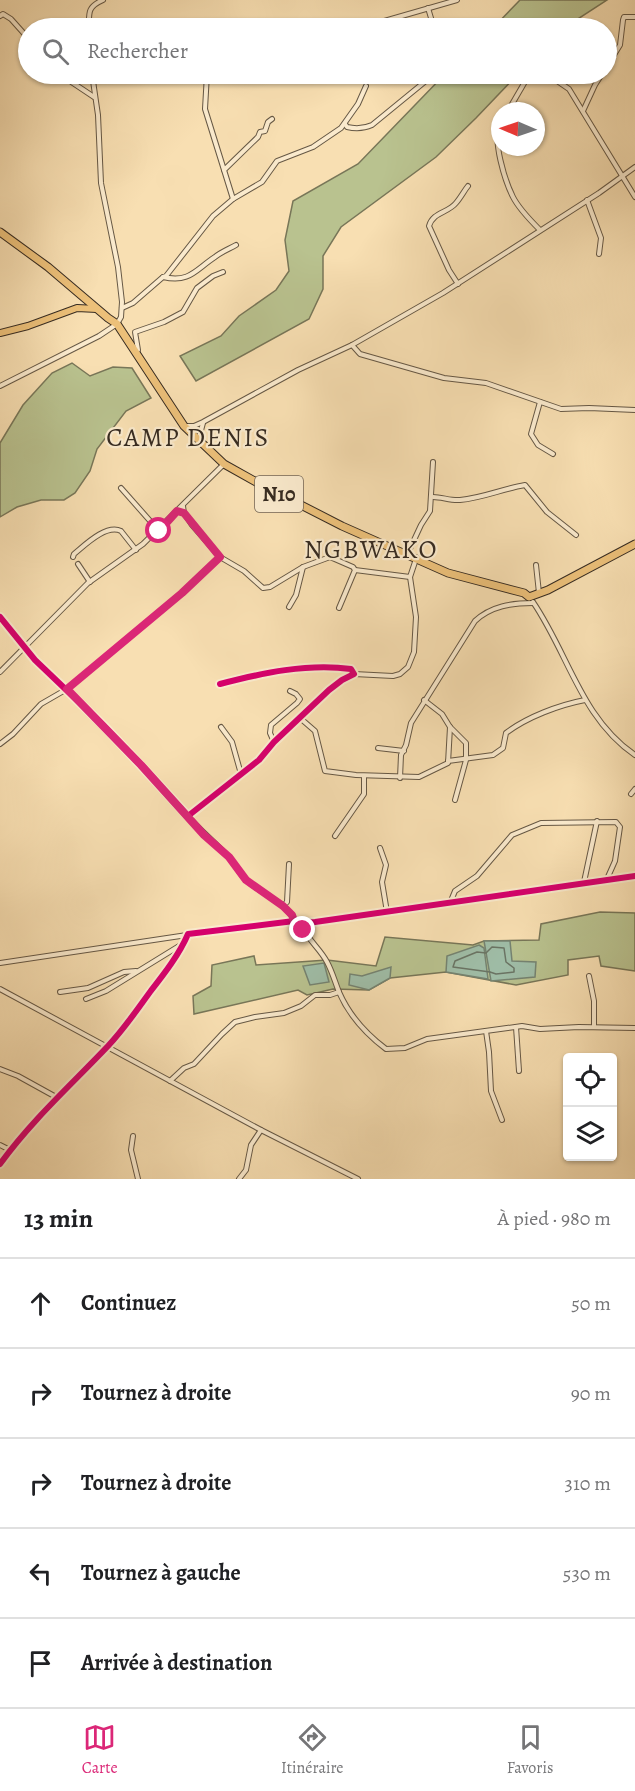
<!DOCTYPE html>
<html lang="fr">
<meta charset="utf-8">
<style>
body{margin:0;font-family:Alegreya,serif;background:#f2f2f2;color:#202124}
.controls{position:absolute;right:18px;bottom:18px;display:grid;overflow:hidden;border-radius:6px;box-shadow:0 2px 4px #0004}
.controls button{width:54px;height:54px;display:grid;place-items:center;padding:0;border:0;border-bottom:2px solid #e0e0e0;background:#fff;color:#202124;font:30px sans-serif}
.compass{position:absolute;left:491px;top:102px;width:54px;height:54px;border-radius:50%;background:#fff;box-shadow:0 2px 4px #0004;rotate:272deg}
.stop{position:absolute;width:18px;height:18px;margin:-14px;border:4px solid #db2777;border-radius:50%;background:#fff}
.stop.end{background:#db2777;border-color:#fff;box-shadow:0 2px 6px #0008}
.list{margin:0;padding:0;list-style:none}
h2{display:flex;justify-content:space-between;align-items:center;height:78px;margin:0;padding:0 24px;font-size:26px}
h2 small{font-size:20px;font-weight:400;color:#757577}
.list li{display:grid;grid-template-columns:39px 1fr auto;gap:18px;align-items:center;box-sizing:border-box;height:90px;padding:0 24px;border-top:2px solid #e0e0e0}
.list b{display:block;font-size:22px;white-space:nowrap}
.list em{font-size:20px;font-style:normal;color:#757577}
.icon{flex:none;width:33px;height:33px;fill:none;stroke:currentColor;stroke-width:2;stroke-linecap:round;stroke-linejoin:round}
.map{position:relative;flex:none;width:635px;height:1179px;overflow:hidden}
.search{position:absolute;background:#fff;box-shadow:0 2px 4px #0004;left:18px;right:18px;top:18px;height:66px;display:flex;align-items:center;gap:15px;box-sizing:border-box;padding:0 21px;border-radius:33px;color:#757577;font-size:22px}
.sheet{height:528px;background:#fff}
nav{display:flex;justify-content:space-around;align-items:center;box-sizing:border-box;height:84px;border-top:2px solid #e0e0e0;background:#fff;font-size:16px;color:#757577}
nav a{display:grid;justify-items:center;gap:3px}
nav .on{color:#db2777}
.map>svg:first-child{display:block}
.green{fill:#b9c28f;stroke:#787658;stroke-width:1.5}
.water{fill:#9fbda7;stroke:#758371;stroke-width:1.5}
.lines{fill:none;stroke-linecap:round;stroke-linejoin:round}
.shore{stroke:#6a7464;stroke-width:1.5}
.street-casing{stroke:#665845;stroke-width:6}
.primary-casing{stroke:#362b21;stroke-width:8}
.highway-casing{stroke:#362b21;stroke-width:9}
.street{stroke:#faeacd;stroke-width:4}
.primary{stroke:#ecc079;stroke-width:6}
.highway{stroke:#ecc079;stroke-width:7}
.cycleway-casing{stroke:#faeacd;stroke-width:10}
.cycleway{stroke:#d6006c;stroke-width:6}
.route{stroke:#db2777;stroke-width:8}
.labels{text-anchor:middle;stroke-width:4.5;stroke-linejoin:round;paint-order:stroke}
.shield{fill:#faeacd;stroke:#716455;stroke-width:1.5}
.shield-label{font-size:21px;font-weight:bold;fill:#362b21}
.quarter-label{font-size:26px;letter-spacing:1.5px;fill:#362b21;stroke:#faeacd}
</style>
<div class="map">
<svg width="635" height="1179" viewBox="0 0 635 1179">
<rect width="100%" height="100%" fill="#f8dfb2"/>
<filter id="stains"><feTurbulence type="fractalNoise" baseFrequency=".00333" numOctaves="4"/><feColorMatrix values="0 0 0 0 .2 0 0 0 0 .09 0 0 0 0 .02 0 0 0 .5 -.17"/></filter>
<radialGradient id="worn" r=".72"><stop offset=".6" stop-color="#630" stop-opacity="0"/><stop offset="1" stop-color="#630" stop-opacity=".3"/></radialGradient>
<!-- green -->
<g class="green">
<polygon points="520,0 607,0 564,28 493,28"/>
<polygon points="445,74 518,74 476,118 436,157 341,227 323,256 323,289 309,319 196,381 180,356 221,336 239,316 276,290 289,271 285,240 293,201 358,164"/>
<polygon points="72,363 90,376 113,367 132,368 151,398 126,411 97,449 90,471 75,493 64,500 41,500 17,507 0,517 0,443 23,405 52,373"/>
<polygon points="600,912 635,913 635,971 601,966 599,956 568,960 568,975 516,985 446,972 390,978 369,990 333,989 307,995 298,990 194,1014 193,996 211,986 212,965 254,956 256,965 327,960 376,966 385,937 473,945 484,941 539,940 541,924"/>
</g>
<!-- water -->
<g class="water">
<polygon points="484,941 510,941 512,961 536,962 535,977 491,981"/>
<polygon points="479,945 484,948 488,979 446,972 447,956"/>
<polygon points="324,963 329,982 310,985 303,966"/>
<polygon points="391,967 390,978 369,990 349,985 350,974 362,976"/>
</g>
<g class="lines">
<!-- shore -->
<polygon class="shore" points="492,947 504,948 506,962 514,968 514,972 496,974 490,972 453,967 455,961 477,952 486,953"/>
<defs>
<g id="street">
<polyline points="428,8 434,28"/>
<polyline points="0,16 3,14 11,19 28,38"/>
<path d="M89,28C89,13 87,7 103,0"/>
<polyline points="360,28 457,0"/>
<polyline points="606,68 620,45 623,20 624,17 635,17"/>
<polyline points="54,74 70,81 94,97"/>
<polyline points="207,74 205,109 224,170"/>
<polyline points="547,74 569,89 635,197"/>
<polyline points="508,111 526,80 532,74"/>
<polyline points="583,111 595,85 602,74"/>
<path d="M345,124L347,127C356,129 363,129 372,125L427,80L432,74"/>
<path d="M500,124C492,140 505,181 513,197C519,209 530,220 540,230"/>
<polyline points="233,199 224,170 258,137 260,132 265,131 268,122 272,119"/>
<polyline points="587,200 601,238 599,254"/>
<polyline points="163,277 166,276 213,216 233,199 262,182 277,161 313,147 341,128 358,104 366,86"/>
<path d="M458,284L449,270L429,226C433,212 448,213 456,203C461,197 464,191 468,186"/>
<path d="M122,308L133,303L163,277C190,283 195,270 215,257C221,252 229,249 236,245"/>
<polyline points="352,345 360,354 444,378 486,383 561,409 589,408 635,410"/>
<polyline points="136,353 138,350 135,332 164,322 183,312 197,288 213,276 223,272"/>
<polyline points="0,386 99,336 117,324 121,317 122,302 118,267 101,183 98,115 92,74"/>
<polyline points="540,402 531,434 538,445 553,454"/>
<polyline points="185,426 194,426 203,422 298,370 352,345 443,293 599,193 635,167"/>
<polyline points="199,438 203,423"/>
<polyline points="121,488 159,531"/>
<path d="M433,497C442,497 451,501 460,500C483,498 502,489 525,485L547,512L576,535"/>
<polyline points="183,506 184,513 192,525 220,557 244,571 263,588 270,587 303,567 330,557 353,567 355,570 339,608"/>
<polyline points="407,555 421,525 430,511 433,462"/>
<path d="M73,557L74,554C85,545 106,524 121,531L136,550"/>
<polyline points="78,564 90,582"/>
<polyline points="536,565 539,593"/>
<polyline points="355,570 410,577 416,559"/>
<path d="M533,602C569,655 581,718 635,755"/>
<polyline points="289,607 296,595 303,567"/>
<path d="M0,617L35,660L104,726L188,816L259,760L274,742L329,690L342,680L354,674L351,669C308,663 262,673 220,684"/>
<polyline points="0,672 88,583 143,544 224,464"/>
<polyline points="354,674 393,676 400,674 408,667 414,652 416,617 410,577"/>
<polyline points="424,700 442,714 450,727 466,743 466,760 455,800"/>
<polyline points="300,718 315,731 325,771 356,775 419,777 448,763 450,727"/>
<polyline points="221,727 232,742 241,774"/>
<polyline points="274,742 270,733 271,725 297,703 300,699 296,694 290,691"/>
<polyline points="0,744 13,734 41,704 67,689 182,593 220,557"/>
<polyline points="378,748 404,751"/>
<path d="M448,761L493,755L503,748L506,733C527,717 559,705 585,700"/>
<path d="M400,778L401,755L406,745L411,723L475,621C491,606 512,603 533,603"/>
<polyline points="631,794 635,789"/>
<path d="M188,816C201,832 218,844 231,860C236,866 239,873 245,879C260,894 286,901 294,921"/>
<polyline points="335,836 364,794 364,776"/>
<polyline points="380,848 386,865 382,882 387,912"/>
<polyline points="584,882 597,821"/>
<polyline points="450,903 455,891 477,876 512,835 541,823 616,822 620,827 615,861 607,879"/>
<polyline points="283,906 287,902 289,864"/>
<path d="M301,923C307,940 319,947 327,962C332,971 335,982 339,992C349,1015 366,1034 386,1049L405,1048L427,1039L522,1026L540,1029L579,1027L635,1028"/>
<polyline points="0,963 187,935"/>
<polyline points="589,976 594,1001 594,1027"/>
<polyline points="0,989 261,1130 358,1179"/>
<polyline points="60,992 88,988 124,972 136,971"/>
<polyline points="86,999 106,991 184,943"/>
<polyline points="516,1027 519,1071"/>
<polyline points="486,1031 489,1052 491,1091 502,1120"/>
<polyline points="0,1069 18,1076 56,1097"/>
<polyline points="170,1081 184,1068 194,1064 222,1034 235,1022 255,1017 284,1013 301,1006 315,995 330,995 339,992"/>
<polyline points="133,1136 131,1150 138,1179"/>
<polyline points="0,1145 10,1150"/>
<path d="M0,1164C32,1120 71,1085 108,1046C124,1029 137,1010 150,992C164,974 179,955 188,934L294,921L301,923L315,922L635,876"/>
<polyline points="239,1179 246,1170 251,1145 261,1130"/>
</g>
<polyline id="primary" points="0,333 28,326 77,308 97,309"/>
<polyline id="highway" points="0,232 48,267 108,318 117,324 184,426 224,464 258,483 342,526 448,573 524,593 529,597 548,590 635,544"/>
</defs>
<!-- street casing -->
<use href="#street" class="street-casing"/>
<!-- primary casing -->
<use href="#primary" class="primary-casing"/>
<!-- highway casing -->
<use href="#highway" class="highway-casing"/>
<!-- street -->
<use href="#street" class="street"/>
<!-- primary -->
<use href="#primary" class="primary"/>
<!-- highway -->
<use href="#highway" class="highway"/>
<defs>
<g id="cycleway">
<path d="M0,617L35,660L104,726L188,816L259,760L274,742L329,690L342,680L354,674L351,669C308,663 262,673 220,684"/>
<path d="M0,1164C32,1120 71,1085 108,1046C124,1029 137,1010 150,992C164,974 179,955 188,934L294,921L301,923L315,922L635,876"/>
</g>
</defs>
<!-- cycleway casing -->
<use href="#cycleway" class="cycleway-casing"/>
<!-- cycleway -->
<use href="#cycleway" class="cycleway"/>
</g>
<g class="lines">
<!-- route -->
<polyline class="route" points="159,531 177,511 184,513 220,557 182,593 67,689 141,765 204,835 229,857 246,880 283,906 292,915 294,921 301,923 303,930"/>
</g>
<g class="labels">
<!-- shield labels -->
<rect class="shield" x="255" y="476" width="48" height="36" rx="4.5"/>
<g class="shield-label">
<text x="279" y="501">N10</text>
</g>
<!-- quarter labels -->
<g class="quarter-label">
<text x="188" y="446">CAMP DENIS</text>
<text x="371" y="558">NGBWAKO</text>
</g>
</g>
<rect width="100%" height="100%" filter="url(#stains)"/>
<rect width="100%" height="100%" fill="url(#worn)"/>
</svg>
<div class="controls">
<button><svg class="icon" aria-label="locate" viewBox="0 0 24 24"><circle cx="12" cy="12" r="6"/><path d="M12 2v4M12 18v4M2 12h4M18 12h4"/></svg></button>
<button><svg class="icon" aria-label="layers" viewBox="0 0 24 24"><path d="M12 4l9 5-9 5-9-5zM3 14l9 5 9-5"/></svg></button>
</div>
<svg class="compass" viewBox="-18 -18 36 36"><path d="M0-13l5 13h-10z" fill="#e53935"/><path d="M0 13l5-13h-10z" fill="#757577"/></svg>
<div class="stop" style="left:159px;top:531px"></div>
<div class="stop end" style="left:303px;top:930px"></div>
<div class="search"><svg class="icon" aria-label="search" viewBox="0 0 24 24"><circle cx="10" cy="10" r="6"/><path d="M15 15l6 6"/></svg>Rechercher</div>
</div>
<section class="sheet">
<h2>13 min<small>À pied · 980 m</small></h2>
<ul class="list">
<li><svg class="icon" aria-label="ahead" viewBox="0 0 24 24"><path d="M12 20V5M6 11l6-6 6 6"/></svg><div><b>Continuez</b></div><em>50 m</em></li>
<li><svg class="icon" aria-label="right" viewBox="0 0 24 24"><path d="M7 20v-9h11M14 6l5 5-5 5"/></svg><div><b>Tournez à droite</b></div><em>90 m</em></li>
<li><svg class="icon" aria-label="right" viewBox="0 0 24 24"><path d="M7 20v-9h11M14 6l5 5-5 5"/></svg><div><b>Tournez à droite</b></div><em>310 m</em></li>
<li><svg class="icon" aria-label="left" viewBox="0 0 24 24"><path d="M17 20v-9H6M10 6l-5 5 5 5"/></svg><div><b>Tournez à gauche</b></div><em>530 m</em></li>
<li><svg class="icon" aria-label="arrive" viewBox="0 0 24 24"><path d="M6 21V4h12l-3 4 3 4H6"/></svg><div><b>Arrivée à destination</b></div></li>
</ul>
</section>
<nav>
<a class="on"><svg class="icon" aria-label="map" viewBox="0 0 24 24"><path d="M3 6l6-2 6 2 6-2v14l-6 2-6-2-6 2zM9 4v14M15 6v14"/></svg>Carte</a>
<a><svg class="icon" aria-label="directions" viewBox="0 0 24 24"><path d="M12 3l9 9-9 9-9-9zM9 14v-3h6M13 9l2 2-2 2"/></svg>Itinéraire</a>
<a><svg class="icon" aria-label="saved" viewBox="0 0 24 24"><path d="M7 4h10v16l-5-4-5 4z"/></svg>Favoris</a>
</nav>
